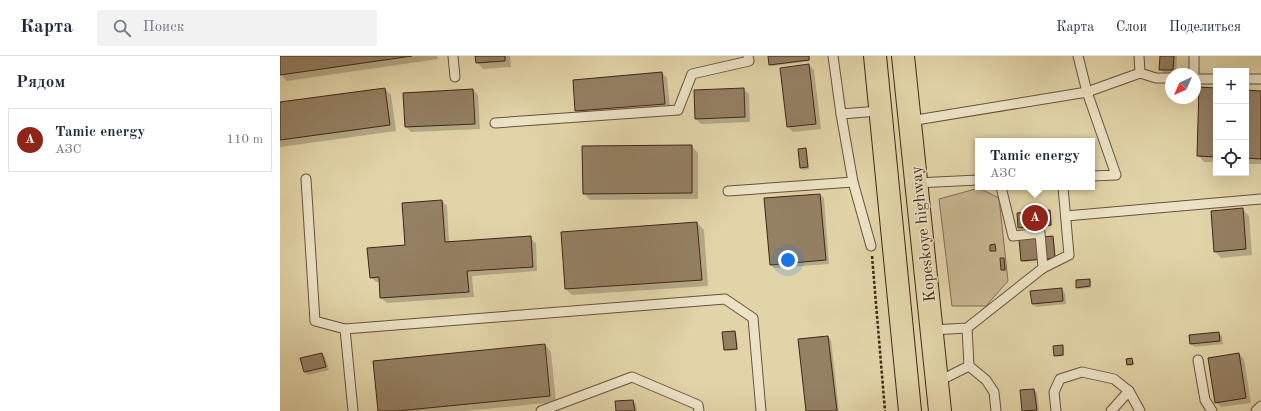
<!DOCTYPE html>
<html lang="ru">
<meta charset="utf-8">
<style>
body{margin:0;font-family:"Old Standard TT",serif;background:#f2f2f3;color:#1f2937}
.controls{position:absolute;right:12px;top:12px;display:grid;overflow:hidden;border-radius:0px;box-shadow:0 4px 16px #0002}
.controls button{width:36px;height:36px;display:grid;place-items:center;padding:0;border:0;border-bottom:1px solid #e0e1e3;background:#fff;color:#1f2937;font:20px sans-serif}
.compass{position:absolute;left:885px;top:12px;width:36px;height:36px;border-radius:50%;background:#fff;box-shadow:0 4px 16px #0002;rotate:225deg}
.you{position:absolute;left:508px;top:204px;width:14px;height:14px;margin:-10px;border:3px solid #fff;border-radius:50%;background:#1a73e8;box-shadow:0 0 0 6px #1a73e833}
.badge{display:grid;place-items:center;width:26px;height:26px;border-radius:50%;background:#8f2418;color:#fff;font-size:13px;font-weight:700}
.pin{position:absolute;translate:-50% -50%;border:2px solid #fff;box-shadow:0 1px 4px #0006}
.popup{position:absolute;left:695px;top:82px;width:120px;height:52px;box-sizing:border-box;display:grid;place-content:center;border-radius:0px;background:#fff;filter:drop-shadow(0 1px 3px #0005);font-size:13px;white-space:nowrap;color:#747a83}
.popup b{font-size:15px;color:#1f2937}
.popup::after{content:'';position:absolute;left:50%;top:100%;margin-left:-8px;border:8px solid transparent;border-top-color:#fff}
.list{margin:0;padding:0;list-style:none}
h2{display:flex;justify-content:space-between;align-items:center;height:52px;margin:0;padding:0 16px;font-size:17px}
h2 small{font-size:13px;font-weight:400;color:#747a83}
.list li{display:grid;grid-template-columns:26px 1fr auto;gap:12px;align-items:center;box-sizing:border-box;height:64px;margin:0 8px 8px;padding:0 8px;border:1px solid #e0e1e3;border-radius:0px}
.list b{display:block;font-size:15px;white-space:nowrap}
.list p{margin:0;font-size:13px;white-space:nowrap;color:#747a83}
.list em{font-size:13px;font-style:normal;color:#747a83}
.icon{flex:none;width:22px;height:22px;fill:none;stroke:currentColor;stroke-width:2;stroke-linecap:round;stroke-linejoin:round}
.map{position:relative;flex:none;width:981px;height:355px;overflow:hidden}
header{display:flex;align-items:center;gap:24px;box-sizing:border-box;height:56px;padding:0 20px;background:#fff;border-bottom:1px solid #e0e1e3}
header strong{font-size:19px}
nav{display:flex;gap:22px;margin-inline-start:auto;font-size:14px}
.search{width:280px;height:36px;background:#f2f2f3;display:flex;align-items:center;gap:10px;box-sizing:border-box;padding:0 14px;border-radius:0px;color:#747a83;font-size:15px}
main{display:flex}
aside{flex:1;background:#fff}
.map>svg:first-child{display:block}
.green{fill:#c6b690;stroke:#846e54}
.shadow{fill:#0003}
.building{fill:#948063;stroke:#412618}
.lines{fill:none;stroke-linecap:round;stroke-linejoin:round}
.service-casing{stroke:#69523c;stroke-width:11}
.primary-casing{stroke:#412618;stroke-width:24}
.path{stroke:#412618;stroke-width:2.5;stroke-dasharray:3 2;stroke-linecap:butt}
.service{stroke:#ece3c6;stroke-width:9}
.primary{stroke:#e1d4a8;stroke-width:22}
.labels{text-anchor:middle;stroke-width:3;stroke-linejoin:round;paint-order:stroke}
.street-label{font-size:16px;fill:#412618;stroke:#ece3c6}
</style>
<header>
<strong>Карта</strong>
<div class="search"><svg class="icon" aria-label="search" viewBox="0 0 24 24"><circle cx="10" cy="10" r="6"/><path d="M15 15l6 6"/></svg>Поиск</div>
<nav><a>Карта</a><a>Слои</a><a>Поделиться</a></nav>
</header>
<main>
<aside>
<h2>Рядом<small></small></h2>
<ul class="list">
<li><span class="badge">A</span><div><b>Tamic energy</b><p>АЗС</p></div><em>110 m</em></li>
</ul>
</aside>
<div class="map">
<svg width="981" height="355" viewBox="0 0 981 355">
<rect width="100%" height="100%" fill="#e1d4a8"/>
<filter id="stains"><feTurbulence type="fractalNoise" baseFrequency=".005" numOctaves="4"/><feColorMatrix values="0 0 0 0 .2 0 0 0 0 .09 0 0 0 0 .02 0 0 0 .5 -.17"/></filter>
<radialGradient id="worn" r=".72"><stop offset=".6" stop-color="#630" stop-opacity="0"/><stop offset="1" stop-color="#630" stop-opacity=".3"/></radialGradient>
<!-- green -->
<polygon class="green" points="699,132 719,142 728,225 706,250 672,250 659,143"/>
<!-- shadow -->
<g class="shadow">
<polygon points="0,0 157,0 158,3 7,25 1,18"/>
<polygon points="196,0 230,0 231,11 203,13 197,6"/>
<polygon points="489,0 530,0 530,5 492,10 490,9"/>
<polygon points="881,0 897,0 896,17 884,17 880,13"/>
<polygon points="529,9 534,14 541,73 513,76 508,71"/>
<polygon points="382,17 387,22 390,52 301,60 296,55 294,25"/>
<polygon points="105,33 111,39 116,75 0,91 0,47"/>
<polygon points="463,33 469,38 470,66 421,68 416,63"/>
<polygon points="888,33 891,33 891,38 888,37"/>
<polygon points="936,33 936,106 924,106 918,99"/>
<polygon points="193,34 198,39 200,73 131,76 126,71 124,37"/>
<polygon points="966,35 981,36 981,108 966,108"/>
<polygon points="411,90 418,97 418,143 310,144 304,137"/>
<polygon points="526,93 527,95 529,113 523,114 521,112 519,94"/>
<polygon points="540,139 544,142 549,208 494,212 491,209 485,143"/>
<polygon points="162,145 167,150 169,187 250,182 256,187 257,215 192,220 194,241 107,247 101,242 100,226 96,226 91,221 126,190"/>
<polygon points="962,153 969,160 972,199 941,202 935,195"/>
<polygon points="770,155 771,157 772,170 740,173 739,172"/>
<polygon points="417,167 424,174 428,230 292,239 286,233 282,177"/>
<polygon points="772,181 774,182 776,203 744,206 742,205"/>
<polygon points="723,203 725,205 726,215 722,214"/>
<polygon points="809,224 811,225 811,232 799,233 797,231"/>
<polygon points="781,233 785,237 786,248 756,251 753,248"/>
<polygon points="454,276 456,277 458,294 447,295 445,294"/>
<polygon points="938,277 942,280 943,288 914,291 911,287"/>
<polygon points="548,281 551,284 559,355 527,355"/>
<polygon points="265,289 271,296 276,346 185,355 99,355"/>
<polygon points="782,290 784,292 784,300 777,301 775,299"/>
<polygon points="42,298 45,301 49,314 28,319 25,316"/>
<polygon points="959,298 964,303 971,347 941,351 936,346"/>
<polygon points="852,303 853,304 854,309 850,310 848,308"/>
<polygon points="754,334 757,337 759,355 743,355 741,335"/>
<polygon points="353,345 356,348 357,355 337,355"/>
</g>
<!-- building -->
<g class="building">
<polygon points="0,0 132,0 0,19"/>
<polygon points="195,0 225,0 225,5 196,7"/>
<polygon points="488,0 529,0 529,4 489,9"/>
<polygon points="880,0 894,0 893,14 879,14"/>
<polygon points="529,8 536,68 507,71 500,12"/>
<polygon points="382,16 385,48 295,55 293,24"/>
<polygon points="919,31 936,32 936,101 917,100"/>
<polygon points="105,32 110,69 0,84 0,46"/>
<polygon points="464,32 465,61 415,63 414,34"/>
<polygon points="193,33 195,68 125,71 123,37"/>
<polygon points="966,34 981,35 981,103 966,102"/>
<polygon points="412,89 412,137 303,138 302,90"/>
<polygon points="526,92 528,111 520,112 518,93"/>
<polygon points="540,138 546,204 490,209 484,142"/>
<polygon points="162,144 165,186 251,180 253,211 187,215 189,236 100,242 99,221 90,222 87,192 125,189 122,147"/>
<polygon points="963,152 966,193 934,196 931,155"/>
<polygon points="770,154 771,169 738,172 737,157"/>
<polygon points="417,166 422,224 285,233 281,176"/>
<polygon points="773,180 775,202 741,205 739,183"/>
<polygon points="715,188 716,195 710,195 710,189"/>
<polygon points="720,202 724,202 725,214 721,214"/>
<polygon points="810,223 810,230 796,232 796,224"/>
<polygon points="782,232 783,245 752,248 750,235"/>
<polygon points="455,275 457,293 444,294 442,276"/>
<polygon points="939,276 940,285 910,288 909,279"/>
<polygon points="548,280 557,355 526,355 518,283"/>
<polygon points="265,288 270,340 117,355 98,355 93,305"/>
<polygon points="783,289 783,299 774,300 773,290"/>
<polygon points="42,297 46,311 24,316 20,302"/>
<polygon points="959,297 966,342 935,347 928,302"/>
<polygon points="852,302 853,308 847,309 846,303"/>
<polygon points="754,333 757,354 742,355 740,334"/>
<polygon points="353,344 355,355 336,355 335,345"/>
</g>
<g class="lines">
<defs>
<g id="service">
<polyline points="173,0 175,21"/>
<polyline points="553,0 561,58 573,126 591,190"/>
<polyline points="798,0 807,36 836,119 812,120"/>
<polyline points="860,17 876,22 891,22"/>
<polyline points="914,18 914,0"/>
<polyline points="915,23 936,23"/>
<polyline points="966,23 981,23"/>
<polyline points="561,58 599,55"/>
<polyline points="630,65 807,36 860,17 859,0"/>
<polyline points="215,67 398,54 412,18 469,5 468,0"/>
<polyline points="26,123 35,265 65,273"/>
<polyline points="636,127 698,124"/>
<polyline points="448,135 573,126"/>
<polyline points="786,160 981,143"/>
<polyline points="763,212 789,199 783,131"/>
<polyline points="687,272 689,310"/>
<polyline points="652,274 687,272 763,212 760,177 733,180 721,131"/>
<polyline points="918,304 925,344 932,355"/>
<polyline points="657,326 689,310 706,324 714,336 716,355"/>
<polyline points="73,355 65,273 445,243 473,262 481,355"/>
<polyline points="261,355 352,321 418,349 419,355"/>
<polyline points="776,355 774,336 780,323 802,316 834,323 849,335 860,355"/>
<polyline points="831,355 849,335"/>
<polyline points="976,355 981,350"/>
</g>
<g id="primary">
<polyline points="595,0 630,355"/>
<polyline points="623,0 660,355"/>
</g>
</defs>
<!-- service casing -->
<use href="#service" class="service-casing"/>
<!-- primary casing -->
<use href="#primary" class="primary-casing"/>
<!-- path -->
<polyline class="path" points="592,200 605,355"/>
<!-- service -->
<use href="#service" class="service"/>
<!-- primary -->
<use href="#primary" class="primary"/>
</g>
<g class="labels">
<!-- street labels -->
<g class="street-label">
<text transform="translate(642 178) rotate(-96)" y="6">Kopeskoye highway</text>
</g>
</g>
<rect width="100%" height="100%" filter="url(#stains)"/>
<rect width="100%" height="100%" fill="url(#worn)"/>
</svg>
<div class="controls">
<button>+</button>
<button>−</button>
<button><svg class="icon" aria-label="locate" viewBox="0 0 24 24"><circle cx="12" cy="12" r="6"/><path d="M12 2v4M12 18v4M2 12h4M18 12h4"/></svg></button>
</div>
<svg class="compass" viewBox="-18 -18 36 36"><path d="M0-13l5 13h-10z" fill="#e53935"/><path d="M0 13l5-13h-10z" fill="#747a83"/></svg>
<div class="you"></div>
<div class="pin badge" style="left:755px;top:162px">A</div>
<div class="popup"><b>Tamic energy</b>АЗС</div>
</div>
</main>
